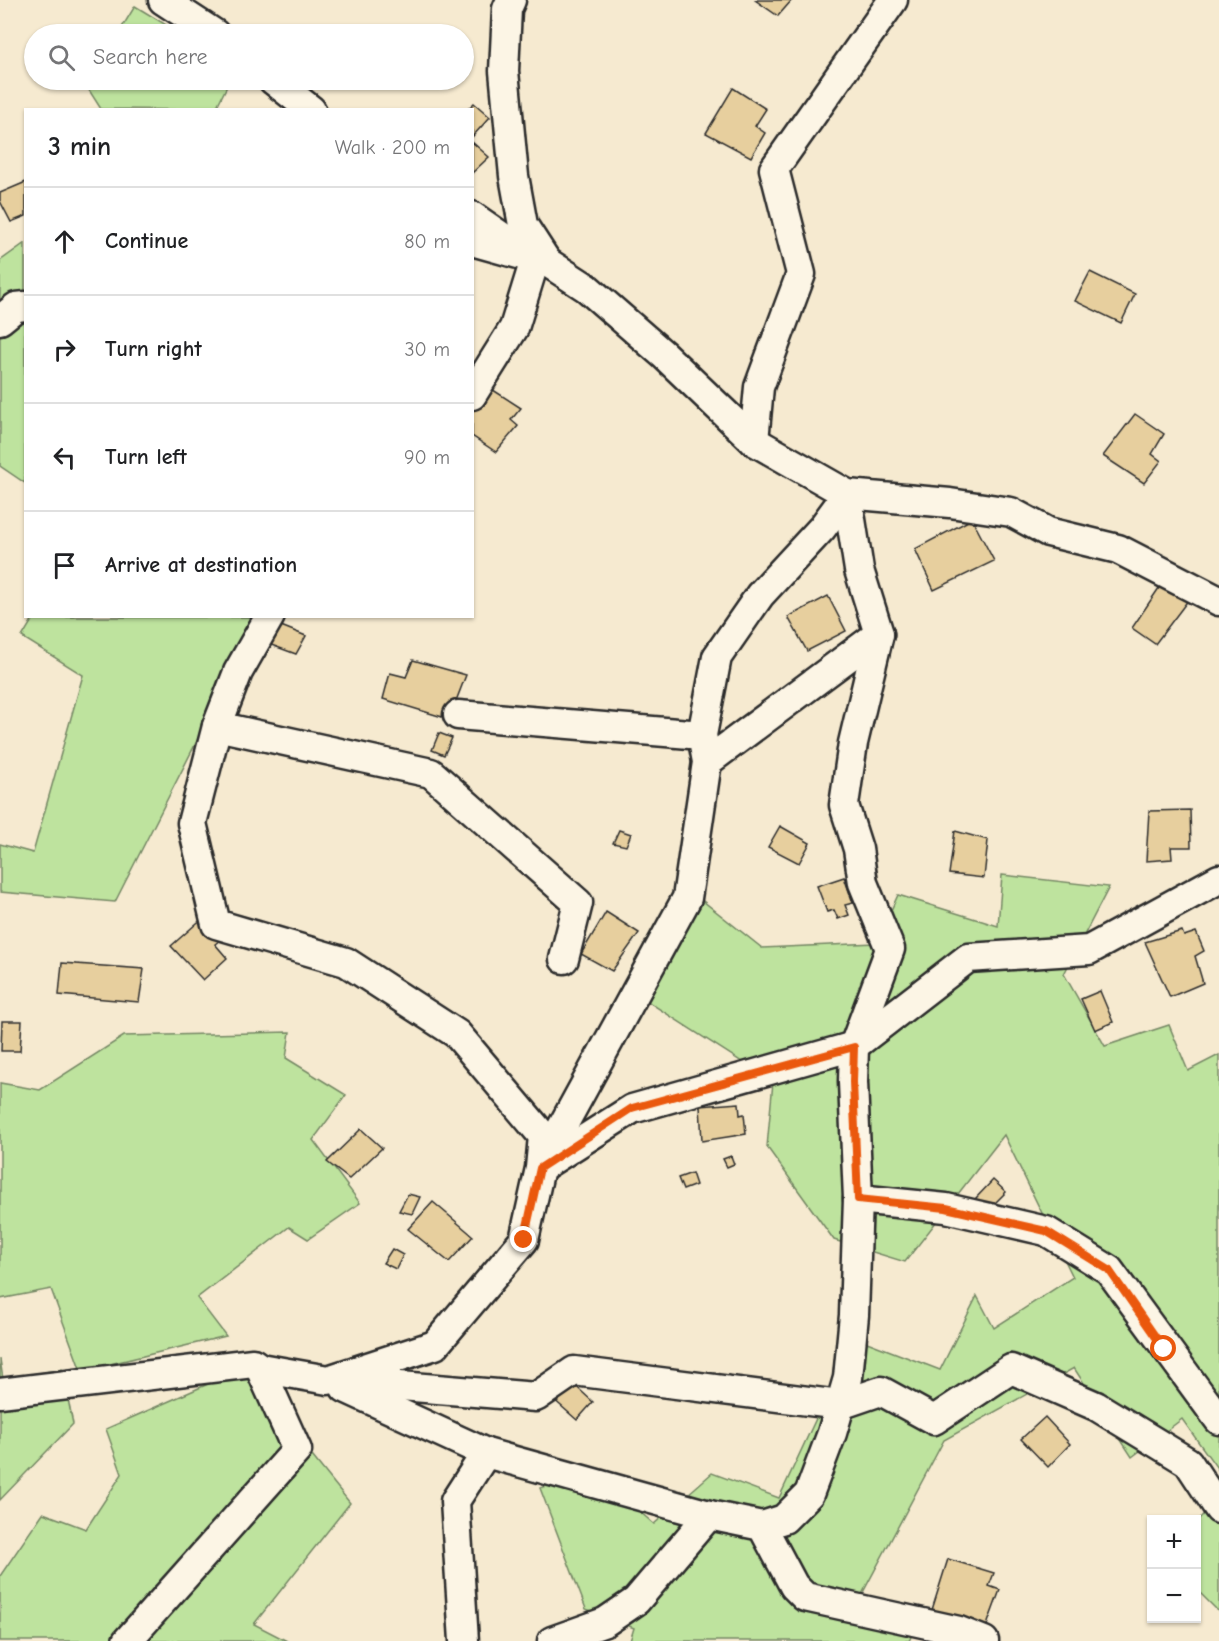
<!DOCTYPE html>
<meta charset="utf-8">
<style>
body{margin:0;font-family:"Comic Neue",sans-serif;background:#f6f6f6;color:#202124}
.controls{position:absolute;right:18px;bottom:18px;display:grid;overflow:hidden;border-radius:0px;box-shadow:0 2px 4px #0004}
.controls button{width:54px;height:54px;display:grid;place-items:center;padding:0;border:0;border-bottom:2px solid #e0e0e0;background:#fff;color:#202124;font:30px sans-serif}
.stop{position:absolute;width:18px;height:18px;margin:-14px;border:4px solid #ea580c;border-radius:50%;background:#fff}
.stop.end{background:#ea580c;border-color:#fff;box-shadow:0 2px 6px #0008}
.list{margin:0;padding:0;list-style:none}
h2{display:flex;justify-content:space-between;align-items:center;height:78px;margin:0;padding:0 24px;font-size:26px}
h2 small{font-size:20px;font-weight:400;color:#757577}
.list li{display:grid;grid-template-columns:39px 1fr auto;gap:18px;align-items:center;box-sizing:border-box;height:108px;padding:0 24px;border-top:2px solid #e0e0e0}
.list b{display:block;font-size:22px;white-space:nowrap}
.list em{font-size:20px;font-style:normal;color:#757577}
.icon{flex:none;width:33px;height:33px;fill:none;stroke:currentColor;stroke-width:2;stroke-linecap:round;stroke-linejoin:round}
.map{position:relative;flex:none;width:1219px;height:1641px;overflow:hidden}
.search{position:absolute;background:#fff;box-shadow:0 2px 4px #0004;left:24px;top:24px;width:450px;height:66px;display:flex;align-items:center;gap:15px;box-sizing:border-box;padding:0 21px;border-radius:33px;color:#757577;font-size:22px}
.panel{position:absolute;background:#fff;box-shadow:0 2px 4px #0004;left:24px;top:108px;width:450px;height:510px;border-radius:0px}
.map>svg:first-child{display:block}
.green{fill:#bee39e;stroke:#748764;stroke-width:1.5}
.building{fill:#e7cf9e;stroke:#2b2b2b;stroke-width:1.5}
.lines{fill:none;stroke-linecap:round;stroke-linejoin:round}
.minor-casing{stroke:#2b2b2b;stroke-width:33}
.minor{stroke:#fcf5e5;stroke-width:28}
.route{stroke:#ea580c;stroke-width:8}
</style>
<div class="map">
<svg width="1219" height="1641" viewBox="0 0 1219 1641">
<rect width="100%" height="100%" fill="#f6ead0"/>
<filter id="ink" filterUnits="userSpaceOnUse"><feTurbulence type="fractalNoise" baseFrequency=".0167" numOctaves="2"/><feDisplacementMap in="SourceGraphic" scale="12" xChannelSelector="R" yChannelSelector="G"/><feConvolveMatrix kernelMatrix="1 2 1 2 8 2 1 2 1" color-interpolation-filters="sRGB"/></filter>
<g filter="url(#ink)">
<!-- green -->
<g class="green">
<polygon points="135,6 181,34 118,34"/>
<polygon points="91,80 230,80 215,110 101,109 87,87"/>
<polygon points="25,243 25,483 0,466 0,261"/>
<polygon points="34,617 260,617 115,902 0,892 0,844 33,853 83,675 22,637"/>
<polygon points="1002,875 1109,887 1064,974 1105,1046 1169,1025 1188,1071 1219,1055 1219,1471 1182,1419 1132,1457 1074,1368 944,1440 851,1615 914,1630 909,1641 630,1641 634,1628 586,1609 540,1488 595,1473 654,1524 712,1473 779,1498 854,1337 940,1370 977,1296 994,1328 1073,1277 1004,1135 905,1262 834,1240 767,1147 773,1082 636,994 694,894 762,948 876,943 898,895 998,926"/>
<polygon points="290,1032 286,1058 346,1095 313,1140 360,1203 308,1239 289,1227 197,1298 226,1336 81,1371 51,1289 0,1299 0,1083 40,1090 124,1036"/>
<polygon points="0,1359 3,1379 62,1369 73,1424 0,1500"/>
<polygon points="242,1369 350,1503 254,1624 287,1641 0,1641 0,1576 43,1513 86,1529 122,1474 106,1429"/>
<polygon points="1219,1498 1219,1612 1197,1590 1196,1522"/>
</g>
<!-- building -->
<g class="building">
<polygon points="755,0 792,0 778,16"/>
<polygon points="733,88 766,109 755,126 765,133 751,157 706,133"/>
<polygon points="474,103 490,117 472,137 472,110 467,110"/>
<polygon points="472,142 489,157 472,173"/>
<polygon points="26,182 26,216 11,222 0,201 0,193"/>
<polygon points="1090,272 1135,294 1121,323 1075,301"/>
<polygon points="490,388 521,408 511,420 518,426 496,452 472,436 472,411"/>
<polygon points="1135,414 1164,434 1152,454 1161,461 1144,483 1103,456"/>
<polygon points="972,519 994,561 934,590 915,549"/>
<polygon points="1161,585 1189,599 1155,644 1132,628"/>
<polygon points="828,596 846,631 807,651 788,617"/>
<polygon points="276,624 306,636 296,654 263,642"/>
<polygon points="413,660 466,675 449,719 383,699 390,673 406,677"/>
<polygon points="439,733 452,738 444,755 432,750"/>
<polygon points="1190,810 1191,847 1171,847 1172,859 1146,861 1149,811"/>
<polygon points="780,826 810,843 799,863 768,847"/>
<polygon points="619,830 631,834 626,846 613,843"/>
<polygon points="955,831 988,840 984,878 949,874"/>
<polygon points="844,877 853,903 845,905 849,915 838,919 834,910 827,912 817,886"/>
<polygon points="606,912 639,933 612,971 581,954"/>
<polygon points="205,916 224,937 215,944 227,958 203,980 171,946"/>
<polygon points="1182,931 1184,936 1196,932 1204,951 1195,956 1203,983 1170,997 1145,942"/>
<polygon points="62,963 144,969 139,1002 59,995"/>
<polygon points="1100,991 1113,1022 1095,1030 1081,999"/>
<polygon points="2,1021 22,1021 20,1051 1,1051"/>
<polygon points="739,1103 740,1115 744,1114 746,1134 702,1141 700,1106"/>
<polygon points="361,1129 382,1148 349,1179 327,1162"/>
<polygon points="731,1156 734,1164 727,1167 723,1159"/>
<polygon points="692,1173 696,1185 683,1190 678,1178"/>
<polygon points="993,1180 1006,1192 987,1211 975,1199"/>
<polygon points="408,1194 420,1197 412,1214 399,1211"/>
<polygon points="433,1202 473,1236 449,1262 408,1229"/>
<polygon points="392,1249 403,1255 396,1269 383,1263"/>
<polygon points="568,1379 593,1402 577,1420 552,1398"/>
<polygon points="1045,1417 1070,1444 1048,1467 1021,1439"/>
<polygon points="948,1559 994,1573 989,1586 1000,1590 986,1628 931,1613"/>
</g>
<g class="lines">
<defs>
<g id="minor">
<polyline points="163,0 215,34"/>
<polyline points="511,0 507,9 504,71 514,176 523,225 547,262"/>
<polyline points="273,80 311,110"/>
<polyline points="472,216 535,260 514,328 472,395"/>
<polyline points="472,241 547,262 587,288 664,355 754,441 847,494 950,503 1011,512 1048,532 1118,549 1219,601"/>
<polyline points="0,320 16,307 26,306"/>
<polyline points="754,441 759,387 801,274 774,169 893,0"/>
<polyline points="458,715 702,735"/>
<polyline points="217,726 431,773 578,903 564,959"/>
<polyline points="707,762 879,634"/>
<polyline points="543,1162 687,898 707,762 702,735 717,657 760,595 822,528 847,494"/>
<polyline points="541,1167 632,1109 854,1046 968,958 1089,950 1219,879"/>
<polyline points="858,1199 946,1208 1046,1231 1109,1270 1219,1420"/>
<polyline points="339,1381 536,1397 574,1371 840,1405 881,1391 934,1420 1011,1369 1096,1406 1188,1462 1219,1509"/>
<polyline points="345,1388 486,1453 709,1515 762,1526 794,1586 805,1597 959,1631 984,1641"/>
<polyline points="0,1393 253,1363 260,1368"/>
<polyline points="762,1526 784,1519 809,1494 832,1433 848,1378 854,1315 858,1199 853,1082 854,1046 890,949 863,883 858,849 844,805 853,743 879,634 859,570 847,494"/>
<polyline points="127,1641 297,1450 260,1368 328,1380 435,1345 524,1240 540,1168 543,1136 457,1034 346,962 216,924 192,823 217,726 238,672 270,616"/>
<polyline points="464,1641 455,1501 486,1453"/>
<polyline points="552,1641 605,1622 636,1601 709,1515"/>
</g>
</defs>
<!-- minor casing -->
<use href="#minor" class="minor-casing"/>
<!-- minor -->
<use href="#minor" class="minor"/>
</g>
</g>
<g class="lines" filter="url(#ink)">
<!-- route -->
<polyline class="route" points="524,1240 540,1168 632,1108 854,1047 853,1082 858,1199 946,1208 1046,1231 1109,1270 1164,1349"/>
</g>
</svg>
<div class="controls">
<button>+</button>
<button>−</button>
</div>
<div class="stop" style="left:1164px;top:1349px"></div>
<div class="stop end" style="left:524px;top:1240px"></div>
<div class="search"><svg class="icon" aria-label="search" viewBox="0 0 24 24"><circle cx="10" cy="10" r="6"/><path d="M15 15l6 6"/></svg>Search here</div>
<section class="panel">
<h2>3 min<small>Walk · 200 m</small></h2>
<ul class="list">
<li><svg class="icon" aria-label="ahead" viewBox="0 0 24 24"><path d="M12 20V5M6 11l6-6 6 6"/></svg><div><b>Continue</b></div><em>80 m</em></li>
<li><svg class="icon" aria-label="right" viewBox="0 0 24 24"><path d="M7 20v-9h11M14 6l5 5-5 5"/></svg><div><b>Turn right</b></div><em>30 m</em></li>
<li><svg class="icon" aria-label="left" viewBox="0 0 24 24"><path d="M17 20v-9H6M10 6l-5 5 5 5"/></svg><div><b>Turn left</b></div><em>90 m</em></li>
<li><svg class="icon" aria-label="arrive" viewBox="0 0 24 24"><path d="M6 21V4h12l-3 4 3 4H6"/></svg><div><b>Arrive at destination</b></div></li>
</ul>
</section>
</div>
